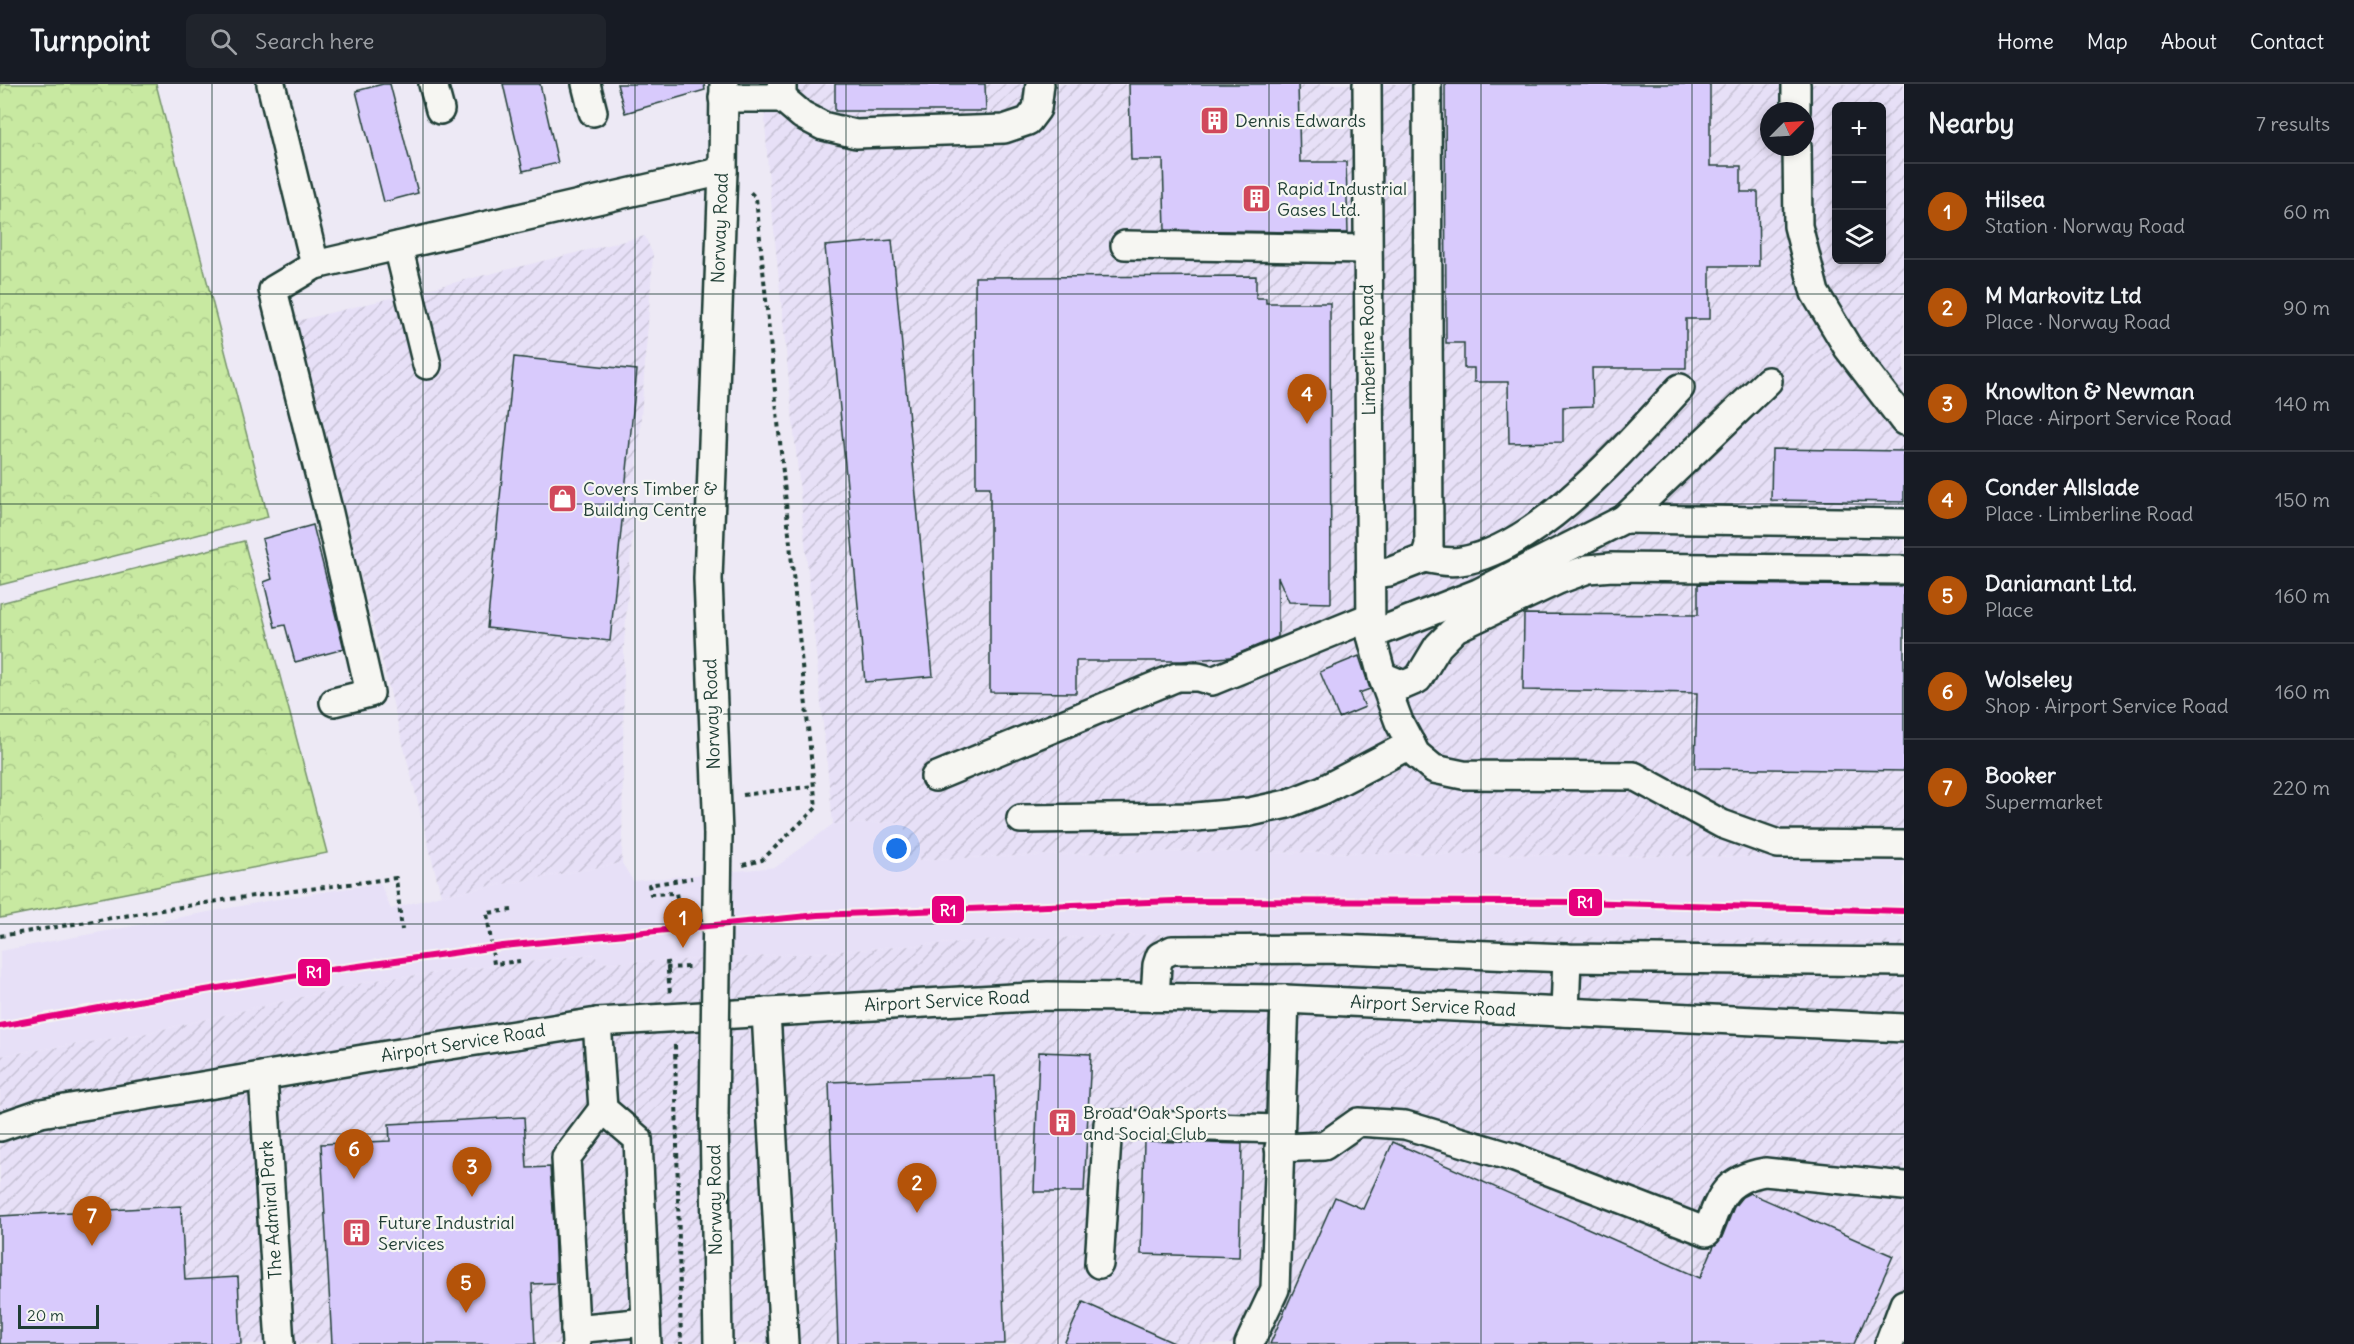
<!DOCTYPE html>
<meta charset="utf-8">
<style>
body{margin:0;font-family:Delius,sans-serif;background:#20242c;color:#f1f3f6}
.controls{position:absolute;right:18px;top:18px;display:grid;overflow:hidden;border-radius:9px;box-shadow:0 3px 9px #0003}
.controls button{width:54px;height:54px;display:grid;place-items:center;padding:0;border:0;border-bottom:2px solid #363941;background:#171b24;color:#f1f3f6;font:30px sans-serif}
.compass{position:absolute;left:1760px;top:18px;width:54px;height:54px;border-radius:50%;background:#171b24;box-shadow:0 3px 9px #0003;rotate:66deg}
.scale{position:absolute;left:18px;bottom:15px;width:81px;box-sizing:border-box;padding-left:6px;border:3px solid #1f3d34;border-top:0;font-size:16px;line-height:21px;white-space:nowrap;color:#1f3d34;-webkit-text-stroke:4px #f6f6f2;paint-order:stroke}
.you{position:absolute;left:897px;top:765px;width:21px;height:21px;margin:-15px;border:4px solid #fff;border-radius:50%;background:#1a73e8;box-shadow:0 0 0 9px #1a73e833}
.badge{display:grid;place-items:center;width:39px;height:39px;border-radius:50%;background:#b45309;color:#fff;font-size:20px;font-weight:700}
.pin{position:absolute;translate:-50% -50px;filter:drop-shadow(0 2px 3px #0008)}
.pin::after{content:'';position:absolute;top:32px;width:21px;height:18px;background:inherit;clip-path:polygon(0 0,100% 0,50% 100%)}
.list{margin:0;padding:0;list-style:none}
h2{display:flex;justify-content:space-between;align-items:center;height:78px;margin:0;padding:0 24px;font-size:26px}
h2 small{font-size:20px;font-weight:400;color:#9ea1a6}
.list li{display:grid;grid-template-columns:39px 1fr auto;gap:18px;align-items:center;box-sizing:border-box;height:96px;padding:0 24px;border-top:2px solid #363941}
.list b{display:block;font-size:22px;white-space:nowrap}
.list p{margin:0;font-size:20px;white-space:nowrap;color:#9ea1a6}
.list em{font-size:20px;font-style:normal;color:#9ea1a6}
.icon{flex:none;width:33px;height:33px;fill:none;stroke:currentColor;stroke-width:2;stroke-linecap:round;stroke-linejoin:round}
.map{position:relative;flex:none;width:1904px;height:1260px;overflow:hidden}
header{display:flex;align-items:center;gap:36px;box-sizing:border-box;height:84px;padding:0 30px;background:#171b24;border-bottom:2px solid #363941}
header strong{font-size:28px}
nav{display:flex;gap:33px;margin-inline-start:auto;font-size:21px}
.search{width:420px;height:54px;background:#20242c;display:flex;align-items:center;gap:15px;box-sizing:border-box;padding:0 21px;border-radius:9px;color:#9ea1a6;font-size:22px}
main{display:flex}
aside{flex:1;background:#171b24}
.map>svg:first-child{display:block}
.built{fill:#e7e0f7}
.industrial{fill:url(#industrial-furrows);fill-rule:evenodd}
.park{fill:url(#park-crowns);stroke:#74936a;stroke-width:1.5}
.building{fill:#d8cafc;stroke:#1f3d34;stroke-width:1.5}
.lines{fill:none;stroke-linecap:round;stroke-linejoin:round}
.minor-casing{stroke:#1f3d34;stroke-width:32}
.path{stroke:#1f3d34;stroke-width:4;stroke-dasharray:4.5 4.5;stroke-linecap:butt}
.minor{stroke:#f6f6f2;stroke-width:27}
.minor-bridge-casing{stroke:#1f3d34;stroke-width:32;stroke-linecap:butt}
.minor-bridge{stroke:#f6f6f2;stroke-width:27}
.rail-1-casing{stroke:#f6f6f2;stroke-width:10}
.rail-1{stroke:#e5007d;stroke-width:6}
.grid{fill:none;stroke:#1f3d34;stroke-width:1.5;stroke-opacity:0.55}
.labels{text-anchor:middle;stroke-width:4.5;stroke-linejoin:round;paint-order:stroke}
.poi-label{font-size:18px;fill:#1f3d34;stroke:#f6f6f2;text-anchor:start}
.street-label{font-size:18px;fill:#1f3d34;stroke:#f6f6f2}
.line-badge{stroke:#f6f6f2;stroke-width:2}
.badge-label{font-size:16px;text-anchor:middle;font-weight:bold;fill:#fff}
</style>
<header>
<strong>Turnpoint</strong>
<div class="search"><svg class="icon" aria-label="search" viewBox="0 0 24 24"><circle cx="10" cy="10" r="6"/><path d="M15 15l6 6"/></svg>Search here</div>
<nav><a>Home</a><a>Map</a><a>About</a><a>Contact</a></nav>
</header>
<main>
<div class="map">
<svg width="1904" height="1260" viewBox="0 0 1904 1260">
<defs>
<pattern id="industrial-furrows" width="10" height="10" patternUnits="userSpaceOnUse" patternTransform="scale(1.5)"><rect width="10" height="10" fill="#e7e0f7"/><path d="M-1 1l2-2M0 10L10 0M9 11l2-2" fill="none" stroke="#c6c1d4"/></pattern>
<pattern id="park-crowns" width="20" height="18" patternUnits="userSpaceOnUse" patternTransform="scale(1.5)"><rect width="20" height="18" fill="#c8e9a1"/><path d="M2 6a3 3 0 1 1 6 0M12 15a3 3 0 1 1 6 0" fill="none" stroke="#abc98b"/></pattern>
</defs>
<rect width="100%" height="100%" fill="#ede9f5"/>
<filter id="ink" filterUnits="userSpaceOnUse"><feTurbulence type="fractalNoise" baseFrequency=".0167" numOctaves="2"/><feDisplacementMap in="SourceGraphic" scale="12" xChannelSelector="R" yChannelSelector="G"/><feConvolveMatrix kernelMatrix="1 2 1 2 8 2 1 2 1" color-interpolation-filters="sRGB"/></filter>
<g filter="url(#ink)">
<!-- built -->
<polygon class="built" points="905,738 908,776 1149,767 1904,774 1904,858 1224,848 996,856 754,873 656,877 598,879 594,870 376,896 142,950 0,972 0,867 272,816 380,799 391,825 441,811 622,779 633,797 776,783 833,740"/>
<!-- industrial -->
<g class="industrial">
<path d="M763,0H1904V774L1149,767L908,776L904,738L833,740L768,86ZM1836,22H1882V176H1836ZM1769,27H1805V63H1769Z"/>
<polygon points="645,152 653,171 624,561 622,779 441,811 297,237"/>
<polygon points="1224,848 1904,858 1904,1260 0,1260 0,972 142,950 376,896 595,870 598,879 656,877 754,873 996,856"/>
</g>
<!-- park -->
<g class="park">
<polygon points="0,0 156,0 268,433 0,501"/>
<polygon points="244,457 327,769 0,834 0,519"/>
</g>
<!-- building -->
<g class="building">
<polygon points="383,0 390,0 418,109 384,118 356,7"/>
<polygon points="503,0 540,0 558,79 523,87"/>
<polygon points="617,0 704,0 705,6 625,29"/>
<polygon points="835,0 985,0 986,27 835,27"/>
<polygon points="1129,0 1298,0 1300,78 1346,78 1348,149 1165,146 1163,76 1131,76"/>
<polygon points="1445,0 1710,0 1710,82 1741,82 1741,108 1758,108 1759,182 1710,182 1710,235 1686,235 1686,284 1592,284 1593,322 1563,323 1563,358 1509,359 1508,298 1474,298 1474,284 1464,284 1464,259 1446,259"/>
<polygon points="892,156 933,592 865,598 825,162"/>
<polygon points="1256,192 1256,214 1266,214 1266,219 1330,219 1331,519 1289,518 1278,493 1278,553 1230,573 1182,577 1076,577 1076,609 990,608 990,403 976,403 975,193"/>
<polygon points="514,273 637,286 610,557 487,544"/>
<polygon points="1772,365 1904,367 1904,418 1771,416"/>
<polygon points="313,441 344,565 295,578 285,541 275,543 264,498 272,495 262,455"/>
<polygon points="1698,500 1904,502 1904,687 1695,684 1697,609 1523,606 1524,530 1698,531"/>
<polygon points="1359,572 1370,605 1359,609 1365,623 1339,634 1320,588"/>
<polygon points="1039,968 1091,970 1084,1108 1034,1108"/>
<polygon points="995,992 1005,1260 838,1260 829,998"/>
<polygon points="524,1033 527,1084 550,1083 554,1141 556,1199 532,1200 535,1260 332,1260 321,1060 390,1057 389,1040"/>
<polygon points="1144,1057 1242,1060 1239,1173 1141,1170"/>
<polygon points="1393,1058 1700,1194 1714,1162 1722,1153 1734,1123 1742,1113 1750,1109 1893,1172 1854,1260 1270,1260 1335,1113 1363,1125"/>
<polygon points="181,1122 185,1196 238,1193 241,1260 0,1260 0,1132"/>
<polygon points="1083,1218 1176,1260 1064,1260"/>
</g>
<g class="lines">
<defs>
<g id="minor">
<polyline points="271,0 315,181"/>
<polyline points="433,0 440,26"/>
<polyline points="586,0 593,28"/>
<polyline points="1367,0 1371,551 1382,592 1399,638 1416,670 1434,685 1463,691 1634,692 1722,740 1778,760 1904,761"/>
<polyline points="1796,0 1796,27"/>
<polyline points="723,14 782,14 782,0"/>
<polyline points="782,14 802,31 823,42 856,50 1004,45 1028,37 1037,25 1040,0"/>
<polyline points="1797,63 1798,142 1815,209 1848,264 1904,337"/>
<polyline points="1125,161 1367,165"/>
<polyline points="398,162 427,281"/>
<polyline points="1624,435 1904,439"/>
<path d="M1425,474C1437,477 1448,479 1461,477C1540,464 1627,361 1680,304"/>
<polyline points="1370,490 1389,488 1425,474 1429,461 1427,0"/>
<polyline points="1371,551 1478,509 1624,435 1768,297"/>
<polyline points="1382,592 1404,601 1418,595 1438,562 1456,544 1558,496 1588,485 1612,483 1904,486"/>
<polyline points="334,618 370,609 329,429 273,206 315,181 723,87"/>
<polyline points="935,693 1177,593 1198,593 1212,597 1370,533"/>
<polyline points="1021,735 1196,733 1250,728 1287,720 1323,706 1411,660"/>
<polyline points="718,750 708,495 723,87 724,0"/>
<polyline points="1155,913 1157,881 1160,872 1172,866 1340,865 1567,874 1904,878"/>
<polyline points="766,928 784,1260"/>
<polyline points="1565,928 1567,874"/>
<polyline points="597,938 603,1025 638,1055 647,1260"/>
<polyline points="263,992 280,1260"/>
<polyline points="714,1032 718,1260"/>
<polyline points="0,1043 41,1029 387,971 597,938 1048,912 1285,915 1904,944"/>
<path d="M1279,1064L1324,1062L1358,1038L1405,1041L1515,1074L1707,1148C1720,1112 1725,1095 1765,1088L1904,1102"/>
<polyline points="1099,1180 1108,1040 1280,1045"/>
<polyline points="575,1245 646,1238"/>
<polyline points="576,1260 566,1074 603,1025"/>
<polyline points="1249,1260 1275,1205 1285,915"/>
<polyline points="1889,1260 1904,1220"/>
</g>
</defs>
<!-- minor casing -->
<use href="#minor" class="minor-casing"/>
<!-- path -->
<g class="path">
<polyline points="743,711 814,702"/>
<polyline points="743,781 762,776 816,724 756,114 750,108"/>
<polyline points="677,814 676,809 651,810 649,801 692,794"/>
<polyline points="512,826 487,829 494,880 520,877"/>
<polyline points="0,852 230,815 396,794 402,846"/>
<polyline points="667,877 670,909"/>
<polyline points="666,884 689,883"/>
<polyline points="675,961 681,1260"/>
</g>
<!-- minor -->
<use href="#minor" class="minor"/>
<defs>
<polyline id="minor-bridge" points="714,1032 718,750"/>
</defs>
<!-- minor-bridge casing -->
<use href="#minor-bridge" class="minor-bridge-casing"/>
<!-- minor-bridge -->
<use href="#minor-bridge" class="minor-bridge"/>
<defs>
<polyline id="rail-1" points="0,942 149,915 330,886 503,862 818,831 1174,817 1577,818 1904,827"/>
</defs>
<!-- rail-1 casing -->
<use href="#rail-1" class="rail-1-casing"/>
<!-- rail-1 -->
<use href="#rail-1" class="rail-1"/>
</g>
</g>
<!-- grid -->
<path class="grid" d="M212,0V1260M423,0V1260M635,0V1260M846,0V1260M1058,0V1260M1269,0V1260M1481,0V1260M1692,0V1260M0,210H1904M0,420H1904M0,630H1904M0,840H1904M0,1050H1904"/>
<!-- icons -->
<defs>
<symbol id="building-square" viewBox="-11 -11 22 22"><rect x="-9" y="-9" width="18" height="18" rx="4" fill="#d1495b" stroke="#f6f6f2"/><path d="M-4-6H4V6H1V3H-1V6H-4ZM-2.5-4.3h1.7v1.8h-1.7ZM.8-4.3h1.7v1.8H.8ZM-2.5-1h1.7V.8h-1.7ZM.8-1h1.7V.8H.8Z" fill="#fff"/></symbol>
<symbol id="shop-square" viewBox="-11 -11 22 22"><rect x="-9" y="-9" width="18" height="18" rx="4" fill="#d1495b" stroke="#f6f6f2"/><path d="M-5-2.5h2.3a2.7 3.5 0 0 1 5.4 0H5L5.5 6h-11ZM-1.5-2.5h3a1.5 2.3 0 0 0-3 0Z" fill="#fff"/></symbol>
</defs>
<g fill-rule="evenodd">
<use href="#building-square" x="1198" y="20" width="33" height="33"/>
<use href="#building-square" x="1240" y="98" width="33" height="33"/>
<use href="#shop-square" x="546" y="398" width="33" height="33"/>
<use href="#building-square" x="1046" y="1022" width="33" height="33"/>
<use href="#building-square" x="340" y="1132" width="33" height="33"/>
</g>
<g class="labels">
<!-- poi labels -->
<g class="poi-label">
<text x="1235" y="43">Dennis Edwards</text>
<text x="1277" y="111">Rapid Industrial<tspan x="1277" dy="21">Gases Ltd.</tspan></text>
<text x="583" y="411">Covers Timber &amp;<tspan x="583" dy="21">Building Centre</tspan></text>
<text x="1083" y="1035">Broad Oak Sports<tspan x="1083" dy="21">and Social Club</tspan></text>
<text x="378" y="1145">Future Industrial<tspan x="378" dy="21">Services</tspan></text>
</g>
<!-- street labels -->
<g class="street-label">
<text transform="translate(720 144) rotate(-88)" y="6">Norway Road</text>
<text transform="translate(1368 266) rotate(-91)" y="6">Limberline Road</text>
<text transform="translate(712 630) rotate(-92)" y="6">Norway Road</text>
<text transform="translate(947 917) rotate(-3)" y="6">Airport Service Road</text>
<text transform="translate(1433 922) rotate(3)" y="6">Airport Service Road</text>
<text transform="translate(463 959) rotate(-9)" y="6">Airport Service Road</text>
<text transform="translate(715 1116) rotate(-91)" y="6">Norway Road</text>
<text transform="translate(271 1126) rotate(-94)" y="6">The Admiral Park</text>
</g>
</g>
<g class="line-badge">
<rect x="1568" y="804" width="35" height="29" rx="6" fill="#e5007d"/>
<rect x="931" y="811" width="34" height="29" rx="6" fill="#e5007d"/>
<rect x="297" y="874" width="34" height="29" rx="6" fill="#e5007d"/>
</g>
<g class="badge-label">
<text x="1585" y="824">R1</text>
<text x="948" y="832">R1</text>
<text x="314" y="894">R1</text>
</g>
</svg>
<div class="controls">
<button>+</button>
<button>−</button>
<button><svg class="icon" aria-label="layers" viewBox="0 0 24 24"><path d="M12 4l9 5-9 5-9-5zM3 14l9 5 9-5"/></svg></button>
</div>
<svg class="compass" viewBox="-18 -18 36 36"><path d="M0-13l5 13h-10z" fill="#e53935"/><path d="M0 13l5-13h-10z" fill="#9ea1a6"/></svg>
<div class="scale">20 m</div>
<div class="you"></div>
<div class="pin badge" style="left:683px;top:864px">1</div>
<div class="pin badge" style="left:917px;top:1129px">2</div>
<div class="pin badge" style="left:472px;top:1113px">3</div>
<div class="pin badge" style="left:1307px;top:340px">4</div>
<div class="pin badge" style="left:466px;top:1229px">5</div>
<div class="pin badge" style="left:354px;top:1095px">6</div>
<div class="pin badge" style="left:92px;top:1162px">7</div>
</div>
<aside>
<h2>Nearby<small>7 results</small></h2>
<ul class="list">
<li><span class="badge">1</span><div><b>Hilsea</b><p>Station · Norway Road</p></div><em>60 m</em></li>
<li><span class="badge">2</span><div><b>M Markovitz Ltd</b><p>Place · Norway Road</p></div><em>90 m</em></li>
<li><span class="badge">3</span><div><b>Knowlton &amp; Newman</b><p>Place · Airport Service Road</p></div><em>140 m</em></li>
<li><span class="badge">4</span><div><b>Conder Allslade</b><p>Place · Limberline Road</p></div><em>150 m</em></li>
<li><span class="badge">5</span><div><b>Daniamant Ltd.</b><p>Place</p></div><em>160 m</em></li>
<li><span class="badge">6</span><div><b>Wolseley</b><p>Shop · Airport Service Road</p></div><em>160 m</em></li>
<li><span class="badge">7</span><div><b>Booker</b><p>Supermarket</p></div><em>220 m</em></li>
</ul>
</aside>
</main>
